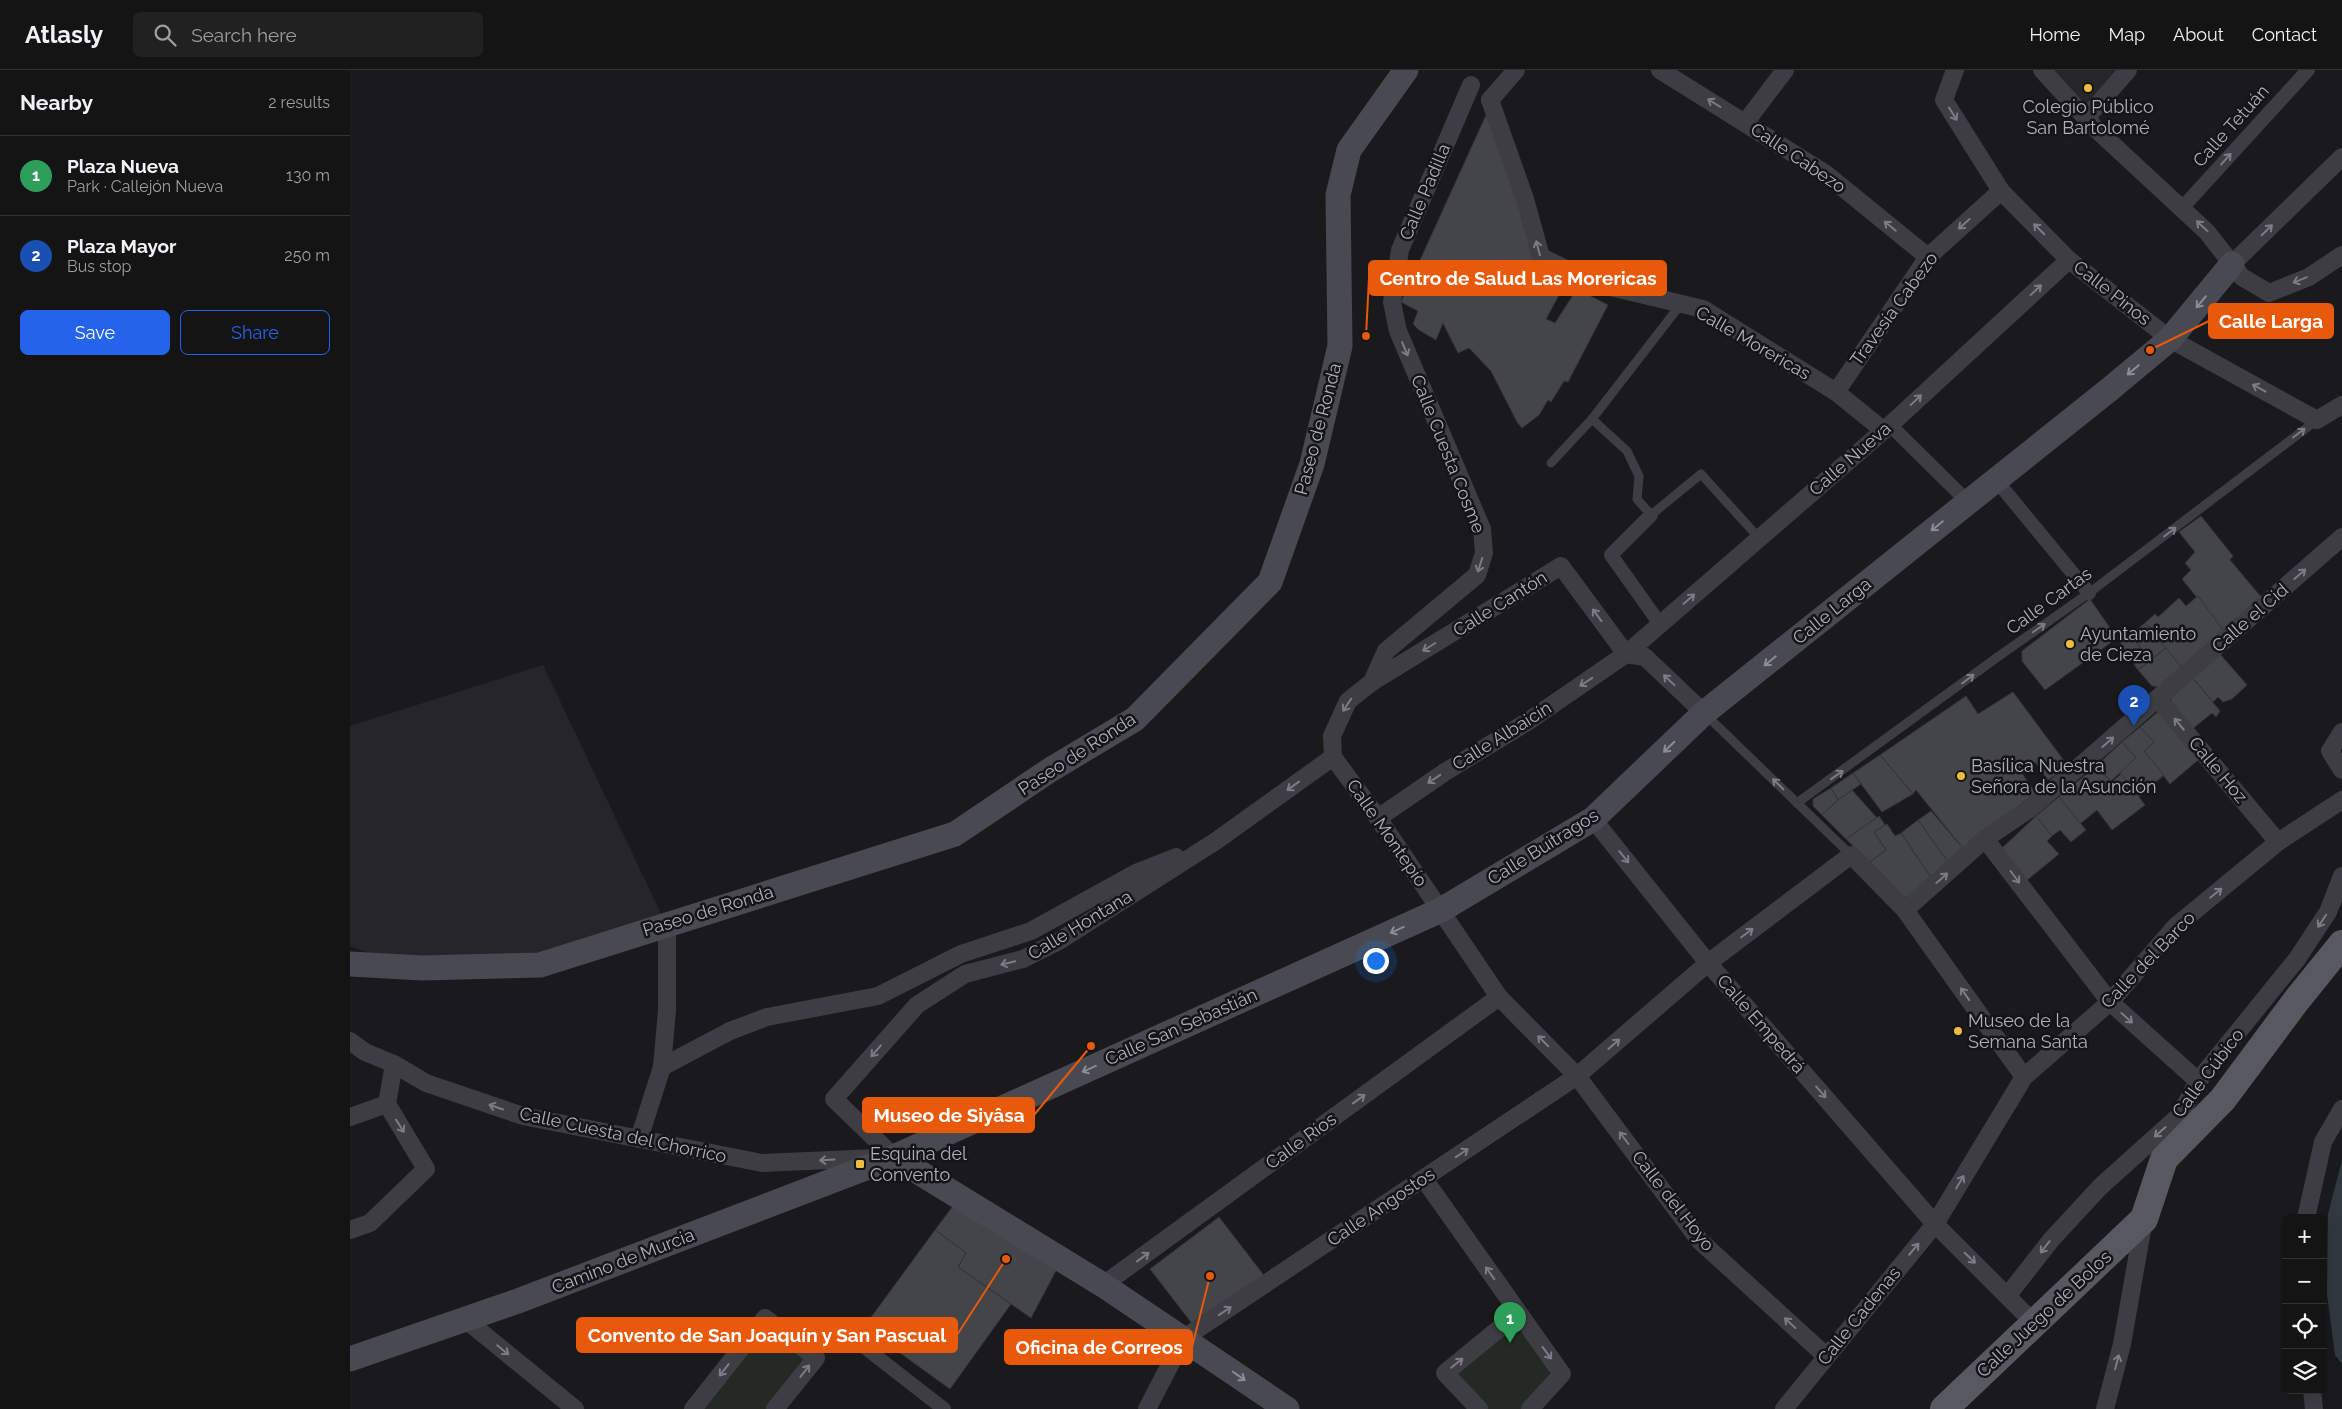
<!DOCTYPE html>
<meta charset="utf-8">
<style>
body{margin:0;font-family:Raleway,sans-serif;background:#212122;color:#f1f3f6}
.controls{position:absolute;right:15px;bottom:15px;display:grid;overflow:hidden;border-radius:8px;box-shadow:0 5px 20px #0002}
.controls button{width:45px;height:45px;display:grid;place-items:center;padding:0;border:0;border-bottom:1px solid #333334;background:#141415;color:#f1f3f6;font:25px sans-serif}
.you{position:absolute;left:1025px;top:890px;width:18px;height:18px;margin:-12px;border:4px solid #fff;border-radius:50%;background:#1a73e8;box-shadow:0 0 0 8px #1a73e833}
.badge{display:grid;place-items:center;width:32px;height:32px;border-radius:50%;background:#2563eb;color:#fff;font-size:16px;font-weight:700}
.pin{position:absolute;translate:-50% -41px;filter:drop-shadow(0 1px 2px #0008)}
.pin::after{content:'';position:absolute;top:26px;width:18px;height:15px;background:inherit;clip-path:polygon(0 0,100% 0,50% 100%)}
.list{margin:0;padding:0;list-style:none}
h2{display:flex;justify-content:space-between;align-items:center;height:65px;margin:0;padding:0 20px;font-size:21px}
h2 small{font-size:16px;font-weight:400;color:#9d9ea0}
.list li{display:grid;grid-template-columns:32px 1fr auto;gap:15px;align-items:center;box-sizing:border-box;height:80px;padding:0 20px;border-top:1px solid #333334}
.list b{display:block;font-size:19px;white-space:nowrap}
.list p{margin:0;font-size:16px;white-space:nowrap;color:#9d9ea0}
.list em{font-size:16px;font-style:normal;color:#9d9ea0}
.actions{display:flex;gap:10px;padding:15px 20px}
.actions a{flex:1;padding:11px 0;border:1px solid #2563eb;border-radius:8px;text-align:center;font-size:18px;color:#2563eb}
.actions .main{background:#2563eb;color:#fff}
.icon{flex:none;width:28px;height:28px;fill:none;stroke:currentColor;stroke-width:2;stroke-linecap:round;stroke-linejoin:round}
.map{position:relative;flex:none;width:1992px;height:1339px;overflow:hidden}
header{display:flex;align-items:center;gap:30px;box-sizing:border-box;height:70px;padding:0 25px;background:#141415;border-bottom:1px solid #333334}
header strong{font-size:24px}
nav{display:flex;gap:28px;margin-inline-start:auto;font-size:18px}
.search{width:350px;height:45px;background:#212122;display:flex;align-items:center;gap:12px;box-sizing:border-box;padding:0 18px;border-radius:8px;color:#9d9ea0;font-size:19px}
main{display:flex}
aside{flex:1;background:#141415}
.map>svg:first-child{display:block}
.built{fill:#262629}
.green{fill:#222a23}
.water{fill:#303840}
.building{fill:#444549;stroke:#343438}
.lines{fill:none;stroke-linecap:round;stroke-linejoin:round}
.service{stroke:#3d3d43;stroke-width:9}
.pedestrian{stroke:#3d3d43;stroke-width:14}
.minor{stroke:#3d3d43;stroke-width:18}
.secondary{stroke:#494a51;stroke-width:25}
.primary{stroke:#575860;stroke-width:28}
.oneway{stroke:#7b7c85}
.oneway2{stroke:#8a8c96}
.poi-dot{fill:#edbc41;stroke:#151517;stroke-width:2}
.labels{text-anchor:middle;stroke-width:5;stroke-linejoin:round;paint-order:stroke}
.poi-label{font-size:18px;fill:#adb0bb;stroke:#151517;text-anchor:start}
.street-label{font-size:18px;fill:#adb0bb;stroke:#151517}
.leader{fill:none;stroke:#e8590c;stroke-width:2}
.callout-dot{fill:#e8590c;stroke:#151517;stroke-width:2}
.callout{fill:#e8590c;stroke:#e8590c;stroke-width:2}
.callout-label{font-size:19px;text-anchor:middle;font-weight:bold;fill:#fff}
</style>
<header>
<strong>Atlasly</strong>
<div class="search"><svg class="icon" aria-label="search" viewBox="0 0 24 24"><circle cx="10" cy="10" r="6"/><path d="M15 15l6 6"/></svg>Search here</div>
<nav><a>Home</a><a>Map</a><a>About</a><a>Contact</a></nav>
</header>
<main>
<aside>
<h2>Nearby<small>2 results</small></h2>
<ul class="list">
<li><span class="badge" style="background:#2e9e5b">1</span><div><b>Plaza Nueva</b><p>Park · Callejón Nueva</p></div><em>130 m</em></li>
<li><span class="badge" style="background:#1a4fb4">2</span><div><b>Plaza Mayor</b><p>Bus stop</p></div><em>250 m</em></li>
</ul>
<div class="actions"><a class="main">Save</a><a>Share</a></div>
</aside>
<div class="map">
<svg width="1992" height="1339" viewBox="0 0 1992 1339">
<rect width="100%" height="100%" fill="#1a1a1c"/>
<!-- built -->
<g class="built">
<polygon points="1704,0 1774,0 1737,37"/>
<polygon points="193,595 313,848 182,890 23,885 0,876 0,656"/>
</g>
<!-- green -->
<g class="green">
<polygon points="1168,1243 1212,1304 1180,1339 1129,1339 1095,1303"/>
<polygon points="415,1248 466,1288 425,1339 343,1339"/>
</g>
<!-- water -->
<polygon class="water" points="1992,1090 1992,1294 1985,1285 1977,1224 1978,1144"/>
<!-- building -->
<g class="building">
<polygon points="1137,43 1177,137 1188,200 1216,212 1196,249 1205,253 1227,219 1258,235 1218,312 1214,311 1201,332 1198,330 1189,345 1172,358 1167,352 1141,301 1119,278 1108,283 1093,253 1086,270 1069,260 1063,254 1068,241 1051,232"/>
<polygon points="1851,446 1883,486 1880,490 1912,528 1874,561 1832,509 1841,500 1835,493 1845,482 1829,462"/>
<polygon points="1848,526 1874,561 1832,598 1795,553 1805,544 1808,547 1829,528 1836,536"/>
<polygon points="1740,529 1767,568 1695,620 1672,591 1672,581"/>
<polygon points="1795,553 1816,578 1799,591 1781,564"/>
<polygon points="1778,560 1799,591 1788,600 1767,568"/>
<polygon points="1816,578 1832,598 1811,617 1802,616 1788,600"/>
<polygon points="1870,584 1897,615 1882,629 1873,632 1868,627 1863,632 1843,608"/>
<polygon points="1843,608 1870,641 1866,647 1862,643 1841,660 1821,636 1821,627"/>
<polygon points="1663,622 1718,696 1698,710 1685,692 1671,702 1686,723 1623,769 1616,782 1566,720 1563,724 1530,685 1616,626 1628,644"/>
<polygon points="1809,641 1848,690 1820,714 1794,681 1804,672 1790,657"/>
<polygon points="1790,657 1804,672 1794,681 1814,705 1789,727 1769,702 1786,688 1772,672"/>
<polygon points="1772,672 1786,688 1761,711 1745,697"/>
<polygon points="1530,685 1563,724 1532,742 1503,703"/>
<polygon points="1745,697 1762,712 1771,704 1795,735 1762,760 1747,740 1730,754 1709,727"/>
<polygon points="1503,703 1511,714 1488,730 1481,718"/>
<polygon points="1481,718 1488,730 1472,745 1463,736 1463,729"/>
<polygon points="1502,720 1527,748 1496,769 1472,745 1488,730"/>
<polygon points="1709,727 1736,760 1721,772 1710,760 1702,766 1686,746"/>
<polygon points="1581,741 1616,782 1600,795 1568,750"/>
<polygon points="1529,746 1535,755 1524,762 1536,780 1520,792 1496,769"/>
<polygon points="1686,746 1702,766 1697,771 1709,784 1676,811 1651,779"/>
<polygon points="1568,750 1600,795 1582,809 1551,763"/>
<polygon points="1537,754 1545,766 1551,763 1582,809 1558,827 1554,827 1520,792 1536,780 1524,762"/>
<polygon points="609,1128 709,1195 681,1248 608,1197 616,1183 585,1160"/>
<polygon points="869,1147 919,1212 847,1260 800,1199"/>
<polygon points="585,1160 616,1183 608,1197 661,1234 600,1319 514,1257"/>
</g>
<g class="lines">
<!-- service -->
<g class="service">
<polyline points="1331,234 1242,349 1277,381 1289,406 1287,429 1301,445 1351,404 1409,468"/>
<polyline points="1201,393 1242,349"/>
<polyline points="1355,644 1501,785"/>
<polyline points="1447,733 1649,586 1739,523 1967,350"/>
</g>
<!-- pedestrian -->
<g class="pedestrian">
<polyline points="1832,138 1958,0"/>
<polyline points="1540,355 1618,432"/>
<polyline points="1646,410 1739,523"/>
<polyline points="1301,445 1261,485 1310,554"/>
<polyline points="504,1269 594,1339"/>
</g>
<!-- minor -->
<g class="minor">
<polyline points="1310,0 1476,104 1578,187"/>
<polyline points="1605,0 1594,30 1651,121 1719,190 1820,269 1967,350 1992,335"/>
<polyline points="1692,0 1747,60 1857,162 1892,207 1919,223 1959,207 1992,185"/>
<polyline points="1140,30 1175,129 1191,187 1248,214 1353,239 1486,322 1533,360"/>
<polyline points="1140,30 1166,0"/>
<polyline points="1737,47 1778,0"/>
<polyline points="1395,53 1435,0"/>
<polyline points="1882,194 1992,87"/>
<polyline points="1486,322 1578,187 1651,121"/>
<polyline points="1276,584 1295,587 1354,643"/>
<polyline points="1022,612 1211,496 1276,584"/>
<polyline points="1808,629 1928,772"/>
<polyline points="1992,662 1980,681 1992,700"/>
<polyline points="983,687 1028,748 1149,927 1227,1006 1350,1171 1476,1286"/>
<polyline points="983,687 982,666 998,631 1022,612 1036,581 1127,505 1134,483 1132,459 1048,261 1042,232 1050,180 1121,15"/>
<polyline points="1028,748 1095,702 1177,652 1276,584 1540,355 1719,190"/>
<polyline points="1243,749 1358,893 1585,1154 1684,1253"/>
<polyline points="1635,769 1760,932 1848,1011"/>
<polyline points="1555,840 1635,769 1681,738 1722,703 1992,467"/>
<polyline points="0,971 15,982 44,994 76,1013 173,1046 412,1093 526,1088"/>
<polyline points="312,997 380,961 417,947 528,926 611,884 681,861 788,802 826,787"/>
<polyline points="0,1047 37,1034"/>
<polyline points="289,1069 312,997 317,940 317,854"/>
<polyline points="544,1087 484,1029 567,935 615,904 673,889 709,871 866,771 983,687"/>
<polyline points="1074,1109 1212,1304 1180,1339"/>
<polyline points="1956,1148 1973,1072 1992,1039"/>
<polyline points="0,1160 20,1153 76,1099 37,1034 44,994"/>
<polyline points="753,1215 1149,927"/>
<polyline points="1658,1225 1701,1170 1750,1117 1830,1045 1848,1011 1947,889 1978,842 1992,806"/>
<polyline points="115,1249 225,1339"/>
<polyline points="1962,1320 1964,1339"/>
<polyline points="343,1339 415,1248 466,1288 425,1339"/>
<polyline points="797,1339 834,1268 1227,1006 1358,893 1501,785 1555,840 1674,1007"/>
<polyline points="1129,1339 1095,1303 1168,1243"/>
<polyline points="1434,1339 1585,1154 1674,1007 1760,932 1826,856 1928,772 1992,730"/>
<polyline points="1755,1339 1772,1274 1794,1149"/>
</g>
<!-- secondary -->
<g class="secondary">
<polyline points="0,894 72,898 190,895 605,764 700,700 785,649 920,512 962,394 990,276 988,125 999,80 1056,0"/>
<polyline points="544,1087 753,1215 937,1339"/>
<polyline points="0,1289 168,1231 544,1087 1091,840 1243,749 1354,643 1760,319 1820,269 1882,194"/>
</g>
<!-- primary -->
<polyline class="primary" points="1594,1339 1794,1149 1814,1089 1873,1029 1946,931 1992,874"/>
</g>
<!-- one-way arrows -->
<defs><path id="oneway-shaft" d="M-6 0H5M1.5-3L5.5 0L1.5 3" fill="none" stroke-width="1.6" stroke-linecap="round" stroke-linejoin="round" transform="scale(1.25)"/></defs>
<g class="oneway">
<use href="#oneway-shaft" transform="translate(1364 33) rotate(-148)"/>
<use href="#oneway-shaft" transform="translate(1603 44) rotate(58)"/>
<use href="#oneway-shaft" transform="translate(1876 89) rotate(-48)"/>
<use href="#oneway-shaft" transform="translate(1614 154) rotate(138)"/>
<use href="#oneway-shaft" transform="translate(1540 156) rotate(-141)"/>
<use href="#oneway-shaft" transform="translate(1852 156) rotate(-137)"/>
<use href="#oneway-shaft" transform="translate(1689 159) rotate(-135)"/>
<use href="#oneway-shaft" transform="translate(1917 160) rotate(-44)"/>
<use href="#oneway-shaft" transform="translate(1188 178) rotate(-105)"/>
<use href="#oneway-shaft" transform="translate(1950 210) rotate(158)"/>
<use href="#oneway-shaft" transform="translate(1686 220) rotate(-43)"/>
<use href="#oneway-shaft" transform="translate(1055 279) rotate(67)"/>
<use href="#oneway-shaft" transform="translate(1909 318) rotate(-151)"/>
<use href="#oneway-shaft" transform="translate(1566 330) rotate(-43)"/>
<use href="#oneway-shaft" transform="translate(1949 363) rotate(-37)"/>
<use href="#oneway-shaft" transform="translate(1820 462) rotate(-37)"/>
<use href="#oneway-shaft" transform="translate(1130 495) rotate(108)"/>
<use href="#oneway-shaft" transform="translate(1950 504) rotate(-41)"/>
<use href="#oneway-shaft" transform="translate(1339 529) rotate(-41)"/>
<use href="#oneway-shaft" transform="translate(1247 545) rotate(-126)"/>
<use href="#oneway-shaft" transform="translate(1689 558) rotate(-35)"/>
<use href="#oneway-shaft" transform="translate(1079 577) rotate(148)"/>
<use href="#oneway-shaft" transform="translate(1618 609) rotate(-37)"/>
<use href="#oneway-shaft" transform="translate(1319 610) rotate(-137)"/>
<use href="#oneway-shaft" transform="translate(1236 612) rotate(146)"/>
<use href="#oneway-shaft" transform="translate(997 635) rotate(123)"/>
<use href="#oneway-shaft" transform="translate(1829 654) rotate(-130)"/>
<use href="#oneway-shaft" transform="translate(1758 672) rotate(-41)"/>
<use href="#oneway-shaft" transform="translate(1487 705) rotate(-35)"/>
<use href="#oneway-shaft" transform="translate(1084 709) rotate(146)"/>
<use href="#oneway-shaft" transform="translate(1428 714) rotate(-136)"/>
<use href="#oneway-shaft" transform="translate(943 716) rotate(144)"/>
<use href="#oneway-shaft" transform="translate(1274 787) rotate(51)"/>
<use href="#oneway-shaft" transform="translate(1665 807) rotate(53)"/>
<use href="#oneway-shaft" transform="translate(1592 808) rotate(-41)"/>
<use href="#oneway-shaft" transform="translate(1866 823) rotate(-39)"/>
<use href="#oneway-shaft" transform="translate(1972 851) rotate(124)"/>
<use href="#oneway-shaft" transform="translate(1397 863) rotate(-37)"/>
<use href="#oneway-shaft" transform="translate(658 893) rotate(166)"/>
<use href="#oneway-shaft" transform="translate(1615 924) rotate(-125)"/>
<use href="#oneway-shaft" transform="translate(1777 948) rotate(42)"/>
<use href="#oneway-shaft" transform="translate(1193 971) rotate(-135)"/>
<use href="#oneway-shaft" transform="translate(1264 974) rotate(-41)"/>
<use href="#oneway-shaft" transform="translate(526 981) rotate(131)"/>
<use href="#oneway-shaft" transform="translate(1471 1022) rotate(49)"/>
<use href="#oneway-shaft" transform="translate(1009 1029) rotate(-36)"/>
<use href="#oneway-shaft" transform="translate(146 1037) rotate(-161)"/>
<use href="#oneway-shaft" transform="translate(50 1056) rotate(58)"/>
<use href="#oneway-shaft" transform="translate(1810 1062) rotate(139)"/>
<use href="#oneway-shaft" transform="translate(1274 1068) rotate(-127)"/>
<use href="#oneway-shaft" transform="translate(1112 1083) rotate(-34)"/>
<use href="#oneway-shaft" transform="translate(477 1090) rotate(177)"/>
<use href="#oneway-shaft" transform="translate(1610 1112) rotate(-59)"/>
<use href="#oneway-shaft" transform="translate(1695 1177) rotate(128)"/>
<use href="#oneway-shaft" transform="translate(1564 1179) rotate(-50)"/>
<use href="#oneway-shaft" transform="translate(793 1187) rotate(-36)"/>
<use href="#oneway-shaft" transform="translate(1620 1188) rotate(44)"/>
<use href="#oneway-shaft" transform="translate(1140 1203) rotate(-125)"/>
<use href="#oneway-shaft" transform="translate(875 1241) rotate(-34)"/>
<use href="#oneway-shaft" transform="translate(1440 1253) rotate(-137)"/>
<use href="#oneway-shaft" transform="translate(153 1280) rotate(39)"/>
<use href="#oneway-shaft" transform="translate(1197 1283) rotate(54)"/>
<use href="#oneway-shaft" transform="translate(1767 1292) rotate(-75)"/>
<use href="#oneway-shaft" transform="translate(1107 1293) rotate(-39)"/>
<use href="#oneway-shaft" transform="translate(374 1300) rotate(128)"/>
<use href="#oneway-shaft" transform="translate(455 1301) rotate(-52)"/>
</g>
<g class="oneway2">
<use href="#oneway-shaft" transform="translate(1851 232) rotate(130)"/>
<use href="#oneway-shaft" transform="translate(1783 300) rotate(140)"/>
<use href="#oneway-shaft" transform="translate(1587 456) rotate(141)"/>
<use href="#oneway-shaft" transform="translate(1420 591) rotate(141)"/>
<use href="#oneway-shaft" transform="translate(1319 677) rotate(136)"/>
<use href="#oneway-shaft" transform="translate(1047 860) rotate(156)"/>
<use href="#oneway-shaft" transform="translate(739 999) rotate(156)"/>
<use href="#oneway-shaft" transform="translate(889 1306) rotate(35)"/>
</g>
<!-- markers -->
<g class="poi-dot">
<circle cx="1738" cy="18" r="5"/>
<circle cx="1720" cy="574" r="5"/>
<circle cx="1611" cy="706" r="5"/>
<circle cx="1608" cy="961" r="5"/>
<rect x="505" y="1089" width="10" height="10" rx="2.5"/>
</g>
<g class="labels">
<!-- poi labels -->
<g class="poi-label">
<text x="1738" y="43" text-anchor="middle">Colegio Público<tspan x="1738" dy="21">San Bartolomé</tspan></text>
<text x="1730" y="570">Ayuntamiento<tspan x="1730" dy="21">de Cieza</tspan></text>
<text x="1621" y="702">Basílica Nuestra<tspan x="1621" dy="21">Señora de la Asunción</tspan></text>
<text x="1618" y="957">Museo de la<tspan x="1618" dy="21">Semana Santa</tspan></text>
<text x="520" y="1090">Esquina del<tspan x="520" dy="21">Convento</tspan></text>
</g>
<!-- street labels -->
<g class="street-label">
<text transform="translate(1881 56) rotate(-48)" y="6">Calle Tetuán</text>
<text transform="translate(1448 88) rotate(34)" y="6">Calle Cabezo</text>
<text transform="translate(1075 122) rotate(-67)" y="6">Calle Padilla</text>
<text transform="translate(1762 223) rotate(38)" y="6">Calle Pinos</text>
<text transform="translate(1544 239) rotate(-54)" y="6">Travesía Cabezo</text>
<text transform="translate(1403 273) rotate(30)" y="6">Calle Morericas</text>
<text transform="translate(968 359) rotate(-75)" y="6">Paseo de Ronda</text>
<text transform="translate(1098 384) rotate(68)" y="6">Calle Cuesta Cosme</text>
<text transform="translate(1500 389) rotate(-41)" y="6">Calle Nueva</text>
<text transform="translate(1699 531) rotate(-36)" y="6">Calle Cartas</text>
<text transform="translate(1150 534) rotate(-32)" y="6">Calle Cantón</text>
<text transform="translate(1482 541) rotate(-39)" y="6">Calle Larga</text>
<text transform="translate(1900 548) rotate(-41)" y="6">Calle el Cid</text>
<text transform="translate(1152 666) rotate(-32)" y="6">Calle Albaicín</text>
<text transform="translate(727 684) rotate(-33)" y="6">Paseo de Ronda</text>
<text transform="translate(1868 700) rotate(50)" y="6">Calle Hoz</text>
<text transform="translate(1037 763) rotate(55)" y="6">Calle Montepío</text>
<text transform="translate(1193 777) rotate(-32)" y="6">Calle Buitragos</text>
<text transform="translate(358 841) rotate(-17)" y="6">Paseo de Ronda</text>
<text transform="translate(730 855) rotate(-31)" y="6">Calle Hontana</text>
<text transform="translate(1798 890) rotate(-46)" y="6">Calle del Barco</text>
<text transform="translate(1411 954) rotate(49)" y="6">Calle Empedrá</text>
<text transform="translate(831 957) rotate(-24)" y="6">Calle San Sebastián</text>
<text transform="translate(1858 1003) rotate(-53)" y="6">Calle Cúbico</text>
<text transform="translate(273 1065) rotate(12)" y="6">Calle Cuesta del Chorrico</text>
<text transform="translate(951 1071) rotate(-36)" y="6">Calle Ríos</text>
<text transform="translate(1323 1131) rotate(52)" y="6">Calle del Hoyo</text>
<text transform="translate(1031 1137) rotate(-34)" y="6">Calle Angostos</text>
<text transform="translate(273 1191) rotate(-21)" y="6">Camino de Murcia</text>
<text transform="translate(1694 1244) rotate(-43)" y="6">Calle Juego de Bolos</text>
<text transform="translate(1509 1246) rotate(-51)" y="6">Calle Cadenas</text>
</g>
</g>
<!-- callouts -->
<path class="leader" d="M1016 266L1019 208M1800 280L1859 251M741 976L684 1045M656 1189L607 1265M860 1206L842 1277"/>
<g class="callout-dot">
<circle cx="1016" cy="266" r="5"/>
<circle cx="1800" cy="280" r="5"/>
<circle cx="741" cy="976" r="5"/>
<circle cx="656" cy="1189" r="5"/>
<circle cx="860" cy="1206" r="5"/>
</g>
<g class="callout">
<rect x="1019" y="191" width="297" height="34" rx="5"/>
<rect x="1859" y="234" width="124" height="34" rx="5"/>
<rect x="513" y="1028" width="171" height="34" rx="5"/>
<rect x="227" y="1248" width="380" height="34" rx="5"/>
<rect x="655" y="1260" width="187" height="34" rx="5"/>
</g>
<g class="callout-label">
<text x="1168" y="215">Centro de Salud Las Morericas</text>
<text x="1921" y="258">Calle Larga</text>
<text x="599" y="1052">Museo de Siyâsa</text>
<text x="417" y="1272">Convento de San Joaquín y San Pascual</text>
<text x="749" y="1284">Oficina de Correos</text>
</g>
</svg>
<div class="controls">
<button>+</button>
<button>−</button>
<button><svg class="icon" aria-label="locate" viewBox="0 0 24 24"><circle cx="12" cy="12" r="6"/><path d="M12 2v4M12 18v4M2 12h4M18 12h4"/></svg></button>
<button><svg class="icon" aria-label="layers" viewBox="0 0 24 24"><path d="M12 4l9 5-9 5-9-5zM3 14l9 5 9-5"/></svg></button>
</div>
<div class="you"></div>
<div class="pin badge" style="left:1160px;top:1273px;background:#2e9e5b">1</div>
<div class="pin badge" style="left:1784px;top:656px;background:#1a4fb4">2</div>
</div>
</main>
